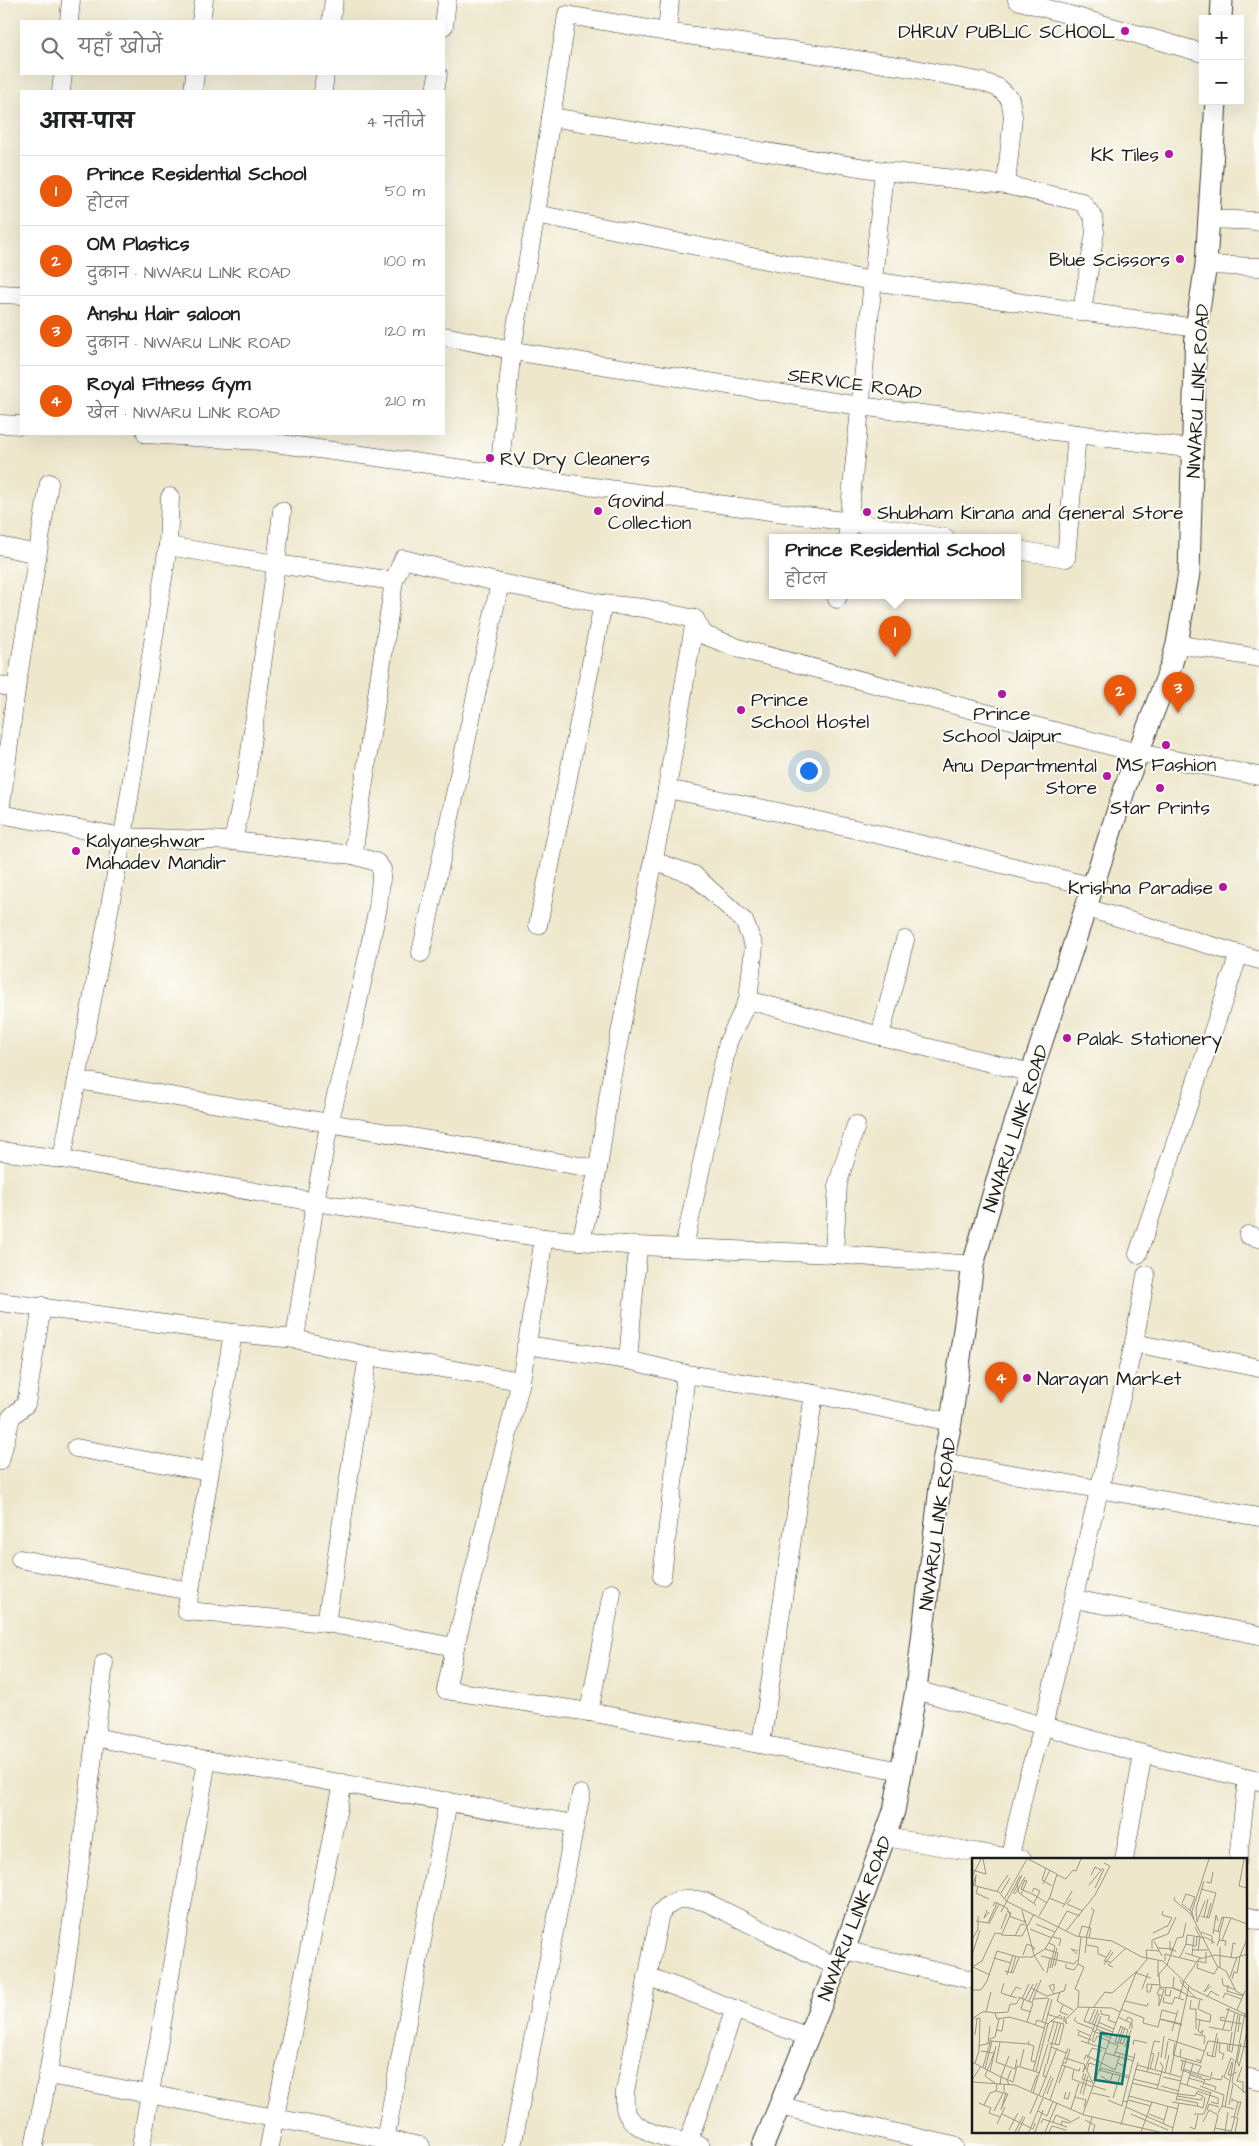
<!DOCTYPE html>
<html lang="hi">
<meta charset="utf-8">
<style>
body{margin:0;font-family:"Architects Daughter","Playpen Sans Deva",sans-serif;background:#f2f2f2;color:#202124}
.controls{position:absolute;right:15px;top:15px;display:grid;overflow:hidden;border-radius:0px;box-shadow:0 5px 20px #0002}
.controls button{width:45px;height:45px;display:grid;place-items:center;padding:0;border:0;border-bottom:1px solid #e0e0e0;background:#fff;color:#202124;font:25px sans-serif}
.you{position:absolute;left:808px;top:770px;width:18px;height:18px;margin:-12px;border:4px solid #fff;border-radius:50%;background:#1a73e8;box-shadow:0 0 0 8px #1a73e833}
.badge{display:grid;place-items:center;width:32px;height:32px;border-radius:50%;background:#ea580c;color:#fff;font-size:16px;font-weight:700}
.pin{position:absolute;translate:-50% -41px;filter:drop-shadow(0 1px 2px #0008)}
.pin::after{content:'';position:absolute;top:26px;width:18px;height:15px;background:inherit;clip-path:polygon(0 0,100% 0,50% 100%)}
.popup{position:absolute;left:769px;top:534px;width:252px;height:65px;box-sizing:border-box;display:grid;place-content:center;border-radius:0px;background:#fff;filter:drop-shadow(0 1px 4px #0005);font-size:16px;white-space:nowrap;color:#757577}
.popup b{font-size:19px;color:#202124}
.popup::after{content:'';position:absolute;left:50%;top:100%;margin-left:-10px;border:10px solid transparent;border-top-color:#fff}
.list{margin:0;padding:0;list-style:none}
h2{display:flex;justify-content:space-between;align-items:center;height:65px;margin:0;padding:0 20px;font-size:21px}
h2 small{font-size:16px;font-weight:400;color:#757577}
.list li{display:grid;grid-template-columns:32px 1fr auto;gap:15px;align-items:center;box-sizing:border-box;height:70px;padding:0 20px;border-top:1px solid #e0e0e0}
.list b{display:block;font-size:19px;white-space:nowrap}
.list p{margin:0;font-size:16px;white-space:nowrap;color:#757577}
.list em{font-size:16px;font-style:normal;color:#757577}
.icon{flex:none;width:28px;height:28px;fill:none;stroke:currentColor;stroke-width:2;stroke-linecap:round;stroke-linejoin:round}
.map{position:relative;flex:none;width:1259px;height:2146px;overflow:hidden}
.search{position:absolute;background:#fff;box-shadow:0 5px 20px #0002;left:20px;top:20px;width:425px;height:55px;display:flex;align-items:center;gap:12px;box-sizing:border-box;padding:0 18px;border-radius:0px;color:#757577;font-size:19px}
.panel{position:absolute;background:#fff;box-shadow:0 5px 20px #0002;left:20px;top:90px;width:425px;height:345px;border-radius:0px}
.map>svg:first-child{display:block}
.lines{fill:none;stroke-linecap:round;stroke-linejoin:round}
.minor-casing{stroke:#3c3a36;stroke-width:19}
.tertiary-casing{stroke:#3c3a36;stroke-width:23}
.minor{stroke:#fff;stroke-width:18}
.tertiary{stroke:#fff;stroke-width:21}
.poi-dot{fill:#b5179e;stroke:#fdfcf7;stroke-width:2}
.labels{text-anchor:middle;stroke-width:4;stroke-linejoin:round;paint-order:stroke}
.poi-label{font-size:19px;fill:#1c1c1c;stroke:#fdfcf7;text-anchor:start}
.street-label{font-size:19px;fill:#1c1c1c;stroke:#fdfcf7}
.inset-road{fill:none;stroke:#9a9686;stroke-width:1}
.view{fill:#0f766e;fill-opacity:0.15;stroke:#0f766e;stroke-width:2.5}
.inset-edge{fill:none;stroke:#1c1c1c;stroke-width:2.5}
</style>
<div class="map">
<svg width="1259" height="2146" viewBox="0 0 1259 2146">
<rect width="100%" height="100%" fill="#fdfcf7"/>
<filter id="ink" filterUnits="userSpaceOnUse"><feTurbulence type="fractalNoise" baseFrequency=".02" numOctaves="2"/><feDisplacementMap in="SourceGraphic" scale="10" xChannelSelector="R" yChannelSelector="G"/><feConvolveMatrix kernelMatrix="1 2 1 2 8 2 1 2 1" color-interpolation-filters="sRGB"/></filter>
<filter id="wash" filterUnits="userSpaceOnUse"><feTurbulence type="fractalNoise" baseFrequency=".0096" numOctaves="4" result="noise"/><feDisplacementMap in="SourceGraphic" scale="20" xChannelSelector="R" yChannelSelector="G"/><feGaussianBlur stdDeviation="1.12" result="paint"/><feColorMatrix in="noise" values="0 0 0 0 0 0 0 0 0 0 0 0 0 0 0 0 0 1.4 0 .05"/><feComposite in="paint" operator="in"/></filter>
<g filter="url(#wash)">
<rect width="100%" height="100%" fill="#eee7cc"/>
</g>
<g filter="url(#ink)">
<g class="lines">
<defs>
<g id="minor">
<polyline points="1017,0 1203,53"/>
<polyline points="69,21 71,0"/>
<polyline points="201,21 204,0"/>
<polyline points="331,21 334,0"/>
<polyline points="444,26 447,0"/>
<polyline points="667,32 670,0"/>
<polyline points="61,91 63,74"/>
<polyline points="193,91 195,74"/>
<polyline points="323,91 325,74"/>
<polyline points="435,91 438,74"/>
<polyline points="551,117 884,171 1006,185 1082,202 1093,217 1095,232 1082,311"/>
<polyline points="536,214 872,281 1196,328"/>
<polyline points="1208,219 1259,221"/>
<polyline points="1206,265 1259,267"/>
<polyline points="0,294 21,295"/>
<polyline points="444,336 526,353 860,406 1194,449"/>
<polyline points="0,424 21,425"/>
<polyline points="146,434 260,441 850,522 946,538"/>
<polyline points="499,474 512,349 536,214 567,15 667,32 905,67 983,82 999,88 1010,99 1013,116 1006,185"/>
<polyline points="847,538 884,171"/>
<polyline points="0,546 37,554"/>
<polyline points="168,546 276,564 282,511"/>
<polyline points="1018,550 1066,558 1077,434"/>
<polyline points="837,599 838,596"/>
<polyline points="1177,644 1259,658"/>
<polyline points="0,685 16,689"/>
<path d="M667,789C810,817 952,851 1094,887"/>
<polyline points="0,813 16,689 49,483"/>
<polyline points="0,814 123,837 233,841 353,855 376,862 382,869 378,907 351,1035 329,1124 315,1202 295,1339"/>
<polyline points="233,841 246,781 276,564 394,581"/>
<polyline points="353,855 394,581 403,559 500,583 603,604 644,608 695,619 704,635 741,649 1138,753 1259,776"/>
<polyline points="653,861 694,875 744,921 754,946 748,1000 728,1042 684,1247"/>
<polyline points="1087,908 1259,960"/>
<polyline points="538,925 603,604"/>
<polyline points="421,953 500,583"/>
<polyline points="748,1000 880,1036 1032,1073"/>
<polyline points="880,1036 905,940"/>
<polyline points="77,1080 598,1169"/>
<polyline points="0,1151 62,1159 315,1202 544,1238 638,1246 834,1254 973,1265"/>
<polyline points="62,1159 123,837 168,546 170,497"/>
<polyline points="1248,1235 1259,1238"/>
<polyline points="544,1238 521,1381 455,1647 446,1690 589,1712 902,1771"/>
<polyline points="581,1241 598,1169 610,1085 664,807 695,619"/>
<polyline points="834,1254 838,1183 856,1125"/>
<polyline points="1138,1254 1239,954"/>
<polyline points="0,1302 233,1333 295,1339 368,1356 521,1381"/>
<polyline points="1134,1343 1259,1368"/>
<polyline points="526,1345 628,1360 686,1374 814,1394 951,1422"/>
<polyline points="628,1360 638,1246"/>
<polyline points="76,1448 209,1472"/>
<polyline points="0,1461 11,1417 26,1404 42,1306"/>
<polyline points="943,1462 1259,1517"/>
<polyline points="20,1559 190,1591 233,1333"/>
<polyline points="662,1576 686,1374"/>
<polyline points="190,1591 186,1611 326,1623 455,1647"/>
<polyline points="1074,1599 1259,1635"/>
<polyline points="326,1623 368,1356"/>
<polyline points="916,1690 1143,1754 1259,1781"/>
<polyline points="589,1712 612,1593"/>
<polyline points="95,1737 207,1760"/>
<polyline points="761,1744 814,1394"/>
<polyline points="885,1837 1023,1860"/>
<polyline points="1010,1856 1026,1783 1043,1727 1134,1343 1146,1275"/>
<polyline points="1124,1860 1143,1754"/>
<polyline points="1238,1860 1247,1779"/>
<polyline points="1245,1916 1259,1920"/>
<polyline points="844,1950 973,1980"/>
<polyline points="647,1976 808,2037"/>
<polyline points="49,2075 421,2146"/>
<polyline points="1245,2077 1259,2080"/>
<polyline points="779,2106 954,2146"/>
<polyline points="688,2142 735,2009"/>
<path d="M34,2146C67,1988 85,1824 104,1663"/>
<polyline points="141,2146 207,1760 575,1824"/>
<polyline points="269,2146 343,1783"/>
<polyline points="384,2146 448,1801"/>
<polyline points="512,2146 581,1794"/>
<path d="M701,2146C678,2140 636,2135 626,2112C624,2106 625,2099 625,2092L660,1913C673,1898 687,1896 706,1902L837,1967"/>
</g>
<g id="tertiary">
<polyline points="1221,19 1222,0"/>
<polyline points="763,2146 847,1942 894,1811 916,1690 943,1462 951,1422 973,1265 1002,1163 1128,779 1171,666 1177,644 1189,573 1196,328 1206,265 1216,101"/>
</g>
</defs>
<!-- minor casing -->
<use href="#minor" class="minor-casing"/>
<!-- tertiary casing -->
<use href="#tertiary" class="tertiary-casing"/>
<!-- minor -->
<use href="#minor" class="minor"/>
<!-- tertiary -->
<use href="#tertiary" class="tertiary"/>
</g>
</g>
<!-- markers -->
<g class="poi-dot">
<circle cx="1125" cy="31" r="5"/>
<circle cx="1169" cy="154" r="5"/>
<circle cx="1180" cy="259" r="5"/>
<circle cx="490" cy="458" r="5"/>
<circle cx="598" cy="511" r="5"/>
<circle cx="867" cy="512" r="5"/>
<circle cx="1002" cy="694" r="5"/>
<circle cx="741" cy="710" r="5"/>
<circle cx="1166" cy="745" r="5"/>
<circle cx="1107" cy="776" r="5"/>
<circle cx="1160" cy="788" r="5"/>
<circle cx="76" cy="851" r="5"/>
<circle cx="1223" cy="887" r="5"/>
<circle cx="1067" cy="1038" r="5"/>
<circle cx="1027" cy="1378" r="5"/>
</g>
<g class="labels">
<!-- poi labels -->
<g class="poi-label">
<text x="1115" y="38" text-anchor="end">DHRUV PUBLIC SCHOOL</text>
<text x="1159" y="161" text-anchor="end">KK Tiles</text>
<text x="1170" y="266" text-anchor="end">Blue Scissors</text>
<text x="500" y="465">RV Dry Cleaners</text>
<text x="608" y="507">Govind<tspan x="608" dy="22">Collection</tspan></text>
<text x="877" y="519">Shubham Kirana and General Store</text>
<text x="751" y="706">Prince<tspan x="751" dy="22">School Hostel</tspan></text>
<text x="1002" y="720" text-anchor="middle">Prince<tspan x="1002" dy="22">School Jaipur</tspan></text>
<text x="1166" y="771" text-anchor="middle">MS Fashion</text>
<text x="1097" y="772" text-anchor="end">Anu Departmental<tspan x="1097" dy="22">Store</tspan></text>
<text x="1160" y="814" text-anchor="middle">Star Prints</text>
<text x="86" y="847">Kalyaneshwar<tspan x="86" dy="22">Mahadev Mandir</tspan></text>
<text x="1213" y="894" text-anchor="end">Krishna Paradise</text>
<text x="1077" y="1045">Palak Stationery</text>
<text x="1037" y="1385">Narayan Market</text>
</g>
<!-- street labels -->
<g class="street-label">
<text transform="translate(855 383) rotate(8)" y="7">SERVICE ROAD</text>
<text transform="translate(1197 391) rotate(-87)" y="7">NIWARU LINK ROAD</text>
<text transform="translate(1015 1128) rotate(-72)" y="7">NIWARU LINK ROAD</text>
<text transform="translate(937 1524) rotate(-82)" y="7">NIWARU LINK ROAD</text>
<text transform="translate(854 1918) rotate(-69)" y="7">NIWARU LINK ROAD</text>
</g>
</g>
<!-- overview -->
<g transform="translate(972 1858)">
<rect width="275" height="275" fill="#eee7cc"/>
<path class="inset-road" d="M56,1L85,16L78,39L67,58M272,1L267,28L275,30M74,10L70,22L80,28M0,12L14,16L11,1M85,17L94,21L101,12L104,13L109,1M119,17L123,9L129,12M0,19L9,1M234,24L239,25L241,14M45,25L47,35L64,47M71,26L78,12M0,27L27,34L34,43L104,78L140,83L170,99L191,103L220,131L275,157M1,27L4,17L3,27M117,27L131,10M6,28L4,35L17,41M123,30L132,11M25,33L36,17M60,34L62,30L68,33L62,45M29,35L38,20M41,36L50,17M43,36L53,19M49,36L51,32L55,23L53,22L49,31L55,34H56L64,38L75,45M203,39L202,42L219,56L245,108L254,113L264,133L271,137M33,40L55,1M77,40L92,46M99,41L95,46L111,53M210,45L214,36L223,39L218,52M210,46L220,54L222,61M21,48L23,44L35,50L38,57M91,49L100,33M15,52L12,60L17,54M191,53L190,57L200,60L195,69M29,54L48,18M219,56L237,1M37,58L53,64L50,52M229,58L237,60L244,35L229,31M232,59L236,41M235,60L239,45M53,62L62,97M4,63L16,65L25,45M225,64L224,51L232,23M225,64L233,43M17,66L27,46M64,66L83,74M86,69L95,53L108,58M223,69L228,79L226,93M29,71L35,55M58,71L80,80M241,72L248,74L247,82M94,73L123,37L138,8L132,5M246,73L250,59L259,60M229,74L240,78V86M248,74L252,59M181,75L195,68M241,76L244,57L246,63M29,77L50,78L62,56M43,78L49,66L53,67M107,78L110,68L119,70L117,80M81,79L89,81L87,88M114,80L122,52L119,50M0,82L6,71V58M250,82L259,60L275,66M182,83L190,98M198,83V92L204,93M77,85L83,88L78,110M214,86L215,77L235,80L243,85M115,87L126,89V96L134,99M245,88L247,82L254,83L253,88M186,90L202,91M73,91L86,95L83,108M180,91V82L196,76L204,59M220,92H236M113,95L115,80M213,95L229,100M105,96L99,91L106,93M0,97L8,72M51,97L55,86L62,89V92M62,97L72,113M220,97L222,79M69,98L102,106L105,102M268,98L275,81M208,99L214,86L224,88L225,79M22,100L39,105M175,100L174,92L187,93M259,100L261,85L264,86M193,103V96L225,104M225,103L234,105V94M138,104L132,103L139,92M226,105L225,110L242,116L246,109M94,106V110L102,112L106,106M132,107L141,94M195,107L205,80L211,79L214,65M195,107L187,116L188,129L201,130L202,119M0,109L10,103L23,75L30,76L39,55L35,53M1,109L18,117M141,109L136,107L154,90M248,109V89M80,110L85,90M33,113L41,115L47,99M39,115L44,98M75,115L78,100M164,115L179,120M35,117L41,97M186,119V102M258,119L265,99M250,120L251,127L264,132M260,121L262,114L265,115L268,98M211,124L227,101L243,97L263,100L275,96M212,124L211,127L223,139M32,125L29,135L45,140M237,126L232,134L239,128M180,127L178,134H175V126L188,127M256,127L255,133L271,138M194,129L193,137L198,138L199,132M59,130L75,138M188,130L192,132L190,138L185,136L188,129M170,131L176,115M210,133L201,130L214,136M88,134L85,143L101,152M0,135L1,132H9L15,123L25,93L46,99H60L73,91L86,69M82,136L77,128L82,126V133M187,137V148L190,138M214,137L231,142M75,138L92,133L94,126M38,139L44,129L49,131M46,139L61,145L55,164L72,170M192,139L191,144L200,146L203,139L212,142M235,139L239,133L247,138M207,140L211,127L208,122M251,140L253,135L269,141M50,141L57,126M52,141L49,151L59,154M61,141L76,140M53,142L61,126M219,142L218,151H224V171M57,143L65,125M153,143L175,148L176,145M60,144L69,122M91,147L88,154L96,157M106,149L107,133L103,131L112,109L106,106L109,79M117,150L112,163L141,174M121,150L133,134L140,135L165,113M149,151L172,160L171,165L186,169L188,161M254,151L275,159M129,152V156L138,158L136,162L144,165M265,152L273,133M14,154L19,134M22,155L36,154L38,146H44L48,140M273,155L260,224L275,236M75,156L90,161M104,159L102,162L106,165L122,171M146,159L159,165L157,171M188,160L190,152L205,156M253,160L249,159L248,162L270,166M0,161L10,154H17L23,155L25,161L37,159L55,164M224,161L238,164L239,157L226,151L228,142M228,162L226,173L230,176L231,172L228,175M79,163L88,157L95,166L92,158M154,163L156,159L160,161V171M70,164L77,140M91,164L106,149L140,150L148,154M126,164L142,171M117,165L123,151M76,166L79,163L92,166L87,187L77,185M120,166L126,152M63,167L65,162L76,166L64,213M210,167L188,161L210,166M237,169L258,173M124,171L140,177M251,171L257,150M24,172L30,173L32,161M105,172L119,178M121,173L138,180M200,173L206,152M259,173L263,154M107,174L106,177L119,182M263,174L266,156M266,174L268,157M245,175L243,184L275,189M222,176L233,178L232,186M3,177L5,161M196,181L232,193M18,183L56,186M57,183L56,186L62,188L59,203L64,204M109,183L134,191M123,183L125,178L137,183M28,184L24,204L43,211L45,201M76,184L82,164M123,184L120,183L129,158M136,184L146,187L142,197M143,184L151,186L156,172L148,168M143,184L149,168M16,185L18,168M116,185L127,155M146,185L151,169M148,185L153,170M203,185L201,197L208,199L209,191M248,185L247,194L252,196L250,202M83,186L89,165M256,186L255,192L260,194L263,174M161,187L162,182L175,185M6,188L18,185V181L23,179L27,161M79,189L86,164M79,189L94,195M153,189L159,172M272,189L275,171M9,193L22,195L13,218L23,225M257,193L260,174M143,194L163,200M236,194L235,197L243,199L246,180M133,195L162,203M148,197L145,205L153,208M37,198L29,219L41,224L45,208L68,215M208,199L229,205V203M93,200L112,206L122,228L134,232M115,200L120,190L130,193M189,200L192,178M193,201L196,183M224,201L229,203L236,183L243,184L240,199M112,202L114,197L143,212L145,206M208,202L229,208L226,215M211,203L209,212L230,219M265,203L267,208L272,189M0,204L29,219L28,227M261,204L259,217L265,214M265,204L269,185M3,205L7,193L8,160L3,161M91,205H94L98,191M74,206L71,218L75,219M75,206L79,189M90,207L107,213L108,210M165,207L209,219M48,208L52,191M113,208L111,214L118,199M11,209L18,185M270,209L265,223L271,224V235M13,211L20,183M163,211L188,217M178,211L182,196L179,195M183,211L187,194M211,211L237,219M102,212L100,221L121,229M115,212L117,205L127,208M127,212L157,220M18,213L24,188M61,213L80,141M128,213L129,210L157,218M175,214L182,183L188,184M112,215L110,221L120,224M193,215L197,197M198,216L217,128M218,217L233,222M259,217H256L260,204M129,218L138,224L141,215M191,219L209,223M216,220L231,224M239,220L249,222L251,217M161,221L186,227M0,222L9,208M257,222L252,219L259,200L264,204M0,224L43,227L112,257L187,274M87,225L93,208M160,225L206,236M208,225L239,235M232,225L244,229L243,232M37,226L35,223L39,212M215,227L221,206M231,227L233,221L238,222L240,214M189,228L207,233M228,228L252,237L250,248M185,231L191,209L188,204M59,233L65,217M225,233L246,240V246L239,244M94,234L92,240L96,241L98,234M61,235L76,186M120,235L138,239M75,236L81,220M108,236L114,216M206,236L223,238L225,234M67,237L85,190M111,237L116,218M71,238L79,218M157,238L206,251M205,238L229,242L231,238L224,235M103,239L114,242L112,249M141,240L148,218M78,242L96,190M136,242L150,248L151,243M156,242L179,248M204,243L214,201M156,244L151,243L163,195M200,244L225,248L226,245L205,241M7,245L19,250L17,255L28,259M12,247L18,235L24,233L25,226M257,247L261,226M225,248L231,250L233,239M30,249L36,236L32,235V227M154,249L201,270M253,249L259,217M99,251L107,225M29,252L34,235M235,252L237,246L247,249M22,253L31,235L24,233M66,253L75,258L81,243M246,255L250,248L262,251M30,256L61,271L63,265M58,256L66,237M111,256L145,162L164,115L176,100M159,256L196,272M177,256L192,262M222,256H232L239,234M265,258L269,244H266M259,259H262L266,244L260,241V244M113,262L123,267L121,274M81,264L84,257L98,263M231,264L237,252L246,257M69,265L71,261L95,269M25,266L33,249M191,266L196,248M89,267L90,263L97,265L108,259M149,267L166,204M218,269L223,271L226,257M243,270L259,273M37,272L46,255M43,274L51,258M46,274L53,259M57,274L71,240M63,274L71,252M73,274L85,245M77,274L80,268L94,272M116,274L120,259M169,274L180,244M200,274L207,245M242,274L246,257M253,274L256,254M259,274L263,259L266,260L263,274"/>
<path class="view" d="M129,175L157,179L150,226L123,222Z"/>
<rect width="275" height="275" class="inset-edge"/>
</g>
</svg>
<div class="controls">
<button>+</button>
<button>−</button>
</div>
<div class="you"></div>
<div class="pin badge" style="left:895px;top:657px">1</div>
<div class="popup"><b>Prince Residential School</b>होटल</div>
<div class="pin badge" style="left:1120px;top:716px">2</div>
<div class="pin badge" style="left:1178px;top:713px">3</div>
<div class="pin badge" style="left:1001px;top:1403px">4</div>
<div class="search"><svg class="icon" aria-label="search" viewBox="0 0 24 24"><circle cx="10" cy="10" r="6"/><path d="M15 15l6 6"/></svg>यहाँ खोजें</div>
<section class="panel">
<h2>आस-पास<small>4 नतीजे</small></h2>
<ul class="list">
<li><span class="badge">1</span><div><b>Prince Residential School</b><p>होटल</p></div><em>50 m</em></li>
<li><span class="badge">2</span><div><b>OM Plastics</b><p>दुकान · NIWARU LINK ROAD</p></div><em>100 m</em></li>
<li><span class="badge">3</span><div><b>Anshu Hair saloon</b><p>दुकान · NIWARU LINK ROAD</p></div><em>120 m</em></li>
<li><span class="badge">4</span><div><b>Royal Fitness Gym</b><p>खेल · NIWARU LINK ROAD</p></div><em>210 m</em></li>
</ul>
</section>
</div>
